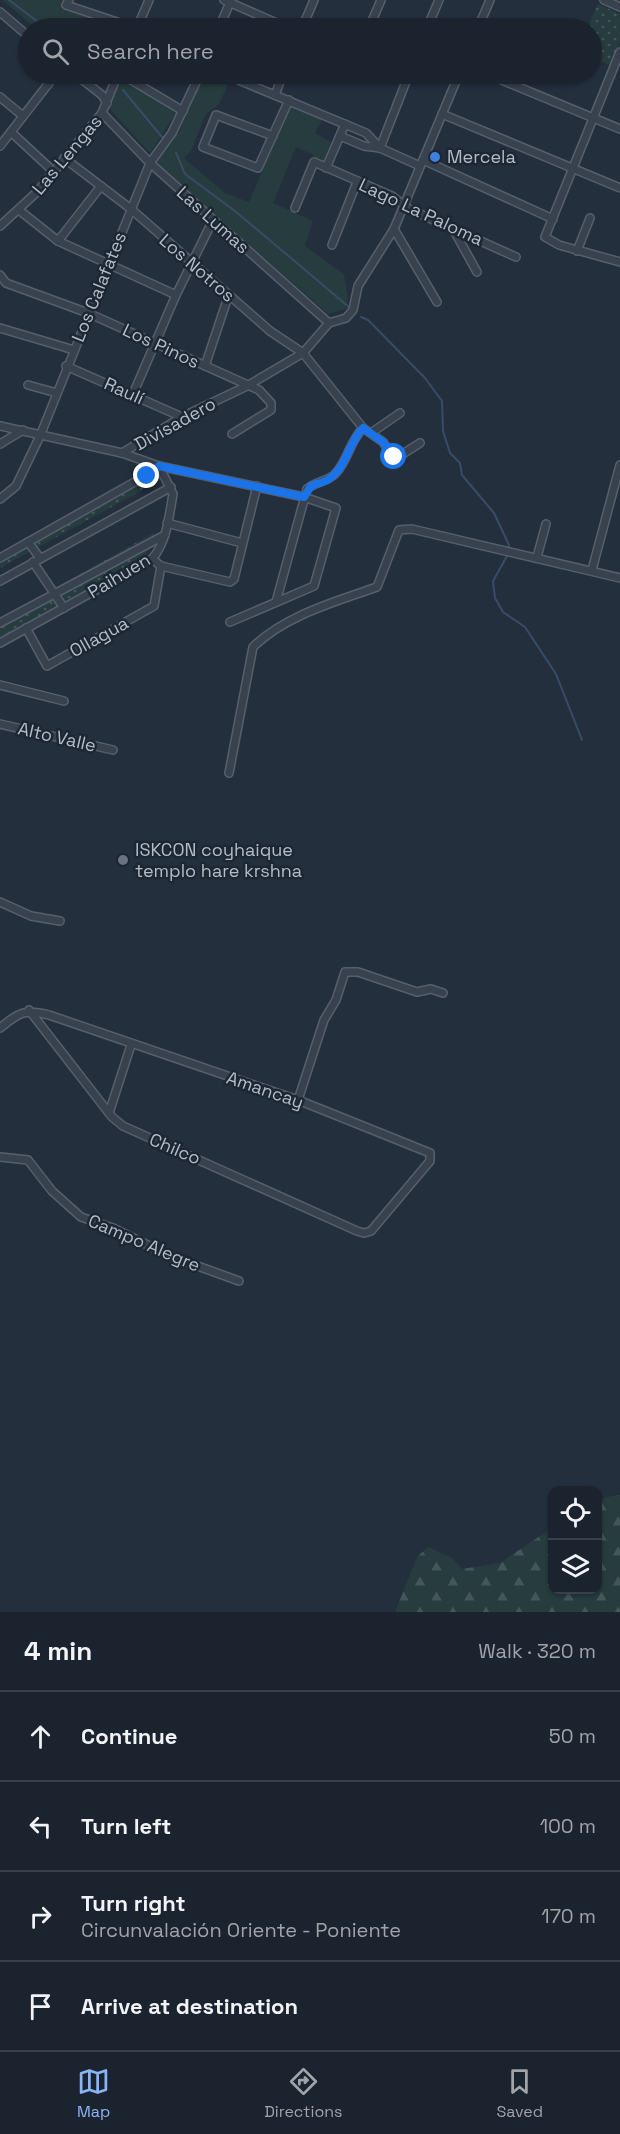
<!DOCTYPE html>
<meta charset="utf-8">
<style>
body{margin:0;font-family:"Space Grotesk",sans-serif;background:#282f3a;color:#f1f3f6}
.controls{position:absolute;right:18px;bottom:18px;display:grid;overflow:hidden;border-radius:12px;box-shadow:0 2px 4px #0004}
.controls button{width:54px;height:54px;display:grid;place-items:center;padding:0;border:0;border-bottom:2px solid #39404a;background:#1b232e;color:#f1f3f6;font:30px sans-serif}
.stop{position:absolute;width:18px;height:18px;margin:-14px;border:4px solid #1a73e8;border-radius:50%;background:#fff}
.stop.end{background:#1a73e8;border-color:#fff;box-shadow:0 2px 6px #0008}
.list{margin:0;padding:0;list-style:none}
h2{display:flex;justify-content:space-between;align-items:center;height:78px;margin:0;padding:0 24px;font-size:26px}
h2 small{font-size:20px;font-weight:400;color:#a0a4aa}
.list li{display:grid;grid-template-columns:39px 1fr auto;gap:18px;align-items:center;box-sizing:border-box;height:90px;padding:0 24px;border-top:2px solid #39404a}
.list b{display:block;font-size:22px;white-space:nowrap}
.list p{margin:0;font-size:20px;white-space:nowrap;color:#a0a4aa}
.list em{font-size:20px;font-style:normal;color:#a0a4aa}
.icon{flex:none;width:33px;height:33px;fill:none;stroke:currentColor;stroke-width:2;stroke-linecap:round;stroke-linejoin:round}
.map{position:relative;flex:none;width:620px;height:1612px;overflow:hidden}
.search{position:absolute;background:#1b232e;box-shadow:0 2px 4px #0004;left:18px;right:18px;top:18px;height:66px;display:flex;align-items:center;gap:15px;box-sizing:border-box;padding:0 21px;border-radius:33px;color:#a0a4aa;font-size:22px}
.sheet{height:438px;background:#1b232e}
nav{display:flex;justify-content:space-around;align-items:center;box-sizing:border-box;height:84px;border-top:2px solid #39404a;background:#1b232e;font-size:16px;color:#a0a4aa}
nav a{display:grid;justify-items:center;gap:3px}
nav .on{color:#8ab4f8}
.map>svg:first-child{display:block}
.grass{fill:url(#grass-dots)}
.forest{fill:url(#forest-firs)}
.park{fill:#263c3f}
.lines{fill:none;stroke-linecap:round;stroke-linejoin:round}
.stream{stroke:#394c67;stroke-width:2}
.minor-casing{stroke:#565f6c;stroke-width:10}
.minor{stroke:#38414e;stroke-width:7}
.route{stroke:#1a73e8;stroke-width:8}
.shop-dot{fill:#3f7fe0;stroke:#1d2633;stroke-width:2}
.worship-dot{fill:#6b7280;stroke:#1d2633;stroke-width:2}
.labels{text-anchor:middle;stroke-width:5;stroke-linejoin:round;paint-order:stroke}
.street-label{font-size:18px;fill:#b4bcc9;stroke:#1d2633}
.poi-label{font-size:18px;fill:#b4bcc9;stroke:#1d2633;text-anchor:start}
</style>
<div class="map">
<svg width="620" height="1612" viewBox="0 0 620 1612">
<defs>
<pattern id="grass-dots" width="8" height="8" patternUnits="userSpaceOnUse" patternTransform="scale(1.5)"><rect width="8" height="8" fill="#263c3f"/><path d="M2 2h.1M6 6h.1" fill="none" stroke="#435659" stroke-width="1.8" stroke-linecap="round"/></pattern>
<pattern id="forest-firs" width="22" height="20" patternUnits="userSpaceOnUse" patternTransform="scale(1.5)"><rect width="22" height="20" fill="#263c3f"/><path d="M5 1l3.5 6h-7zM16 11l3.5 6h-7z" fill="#435659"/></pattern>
</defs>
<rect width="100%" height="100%" fill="#242f3e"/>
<!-- grass -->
<g class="grass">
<polygon points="598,4 620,14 620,41 610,65 592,57 592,28 587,28"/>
<polygon points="157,469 161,480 0,568 0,556"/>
<polygon points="155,532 151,546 145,555 0,639 0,619"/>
</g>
<!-- forest -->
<polygon class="forest" points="620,1495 620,1612 395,1612 417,1557 428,1547 452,1558 462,1569 500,1563 552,1528 552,1590 598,1590 598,1502 607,1497"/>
<!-- park -->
<g class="park">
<polygon points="2,0 62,0 60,4 121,28 36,28"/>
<polygon points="204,74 214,74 230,81 219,104 206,114 191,151 184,158 225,193 249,202 290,105 323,118 315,133 331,142 323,165 312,160 314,155 296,147 273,203 313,221 305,246 344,274 348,299 346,309 328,314 155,162 179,132"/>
<polygon points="121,80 177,112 150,153 109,108"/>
</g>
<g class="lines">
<!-- stream -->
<g class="stream">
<polyline points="9,0 46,28"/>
<polyline points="103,74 110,79"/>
<polyline points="123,90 162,137"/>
<polyline points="176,153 185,174 235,211 349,307"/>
<polyline points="361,317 368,320 425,378 442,401 443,431 450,453 460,463 462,475 494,513 509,545 507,556 493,581 495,598 503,612 525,627 556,674 582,740"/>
</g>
<defs>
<g id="minor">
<polyline points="69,0 66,5 135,28"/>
<polyline points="224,0 288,28"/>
<polyline points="604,0 620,7"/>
<polyline points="0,12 28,36"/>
<polyline points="137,28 149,0"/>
<polyline points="219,28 231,0"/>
<polyline points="302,28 314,0"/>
<polyline points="369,28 381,0"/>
<polyline points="427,28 439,0"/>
<polyline points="478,28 490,0"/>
<polyline points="620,52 545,237 559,245 620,262"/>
<polyline points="75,74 102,95 107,103"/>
<polyline points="121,74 183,111"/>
<polyline points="224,74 366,133 380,148 420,166"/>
<polyline points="394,74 406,79"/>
<polyline points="487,74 620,129"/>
<polyline points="275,95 283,74"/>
<polyline points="0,97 23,116"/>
<polyline points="102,113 150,163 329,323"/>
<polyline points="442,114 620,188"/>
<polyline points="11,132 53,171"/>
<polyline points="273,136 216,115 203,147 258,168 289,100"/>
<polyline points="340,136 364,146 380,148"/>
<polyline points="0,146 56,74"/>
<polyline points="380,148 409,74"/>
<polyline points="64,158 131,209 270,331 303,353 363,428 383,442 392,456 398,457 420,443"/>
<polyline points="423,160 553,219"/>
<polyline points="326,168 345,124"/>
<polyline points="295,208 314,162 392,196 409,209 516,257"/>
<polyline points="19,210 58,241 176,295"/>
<polyline points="0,226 37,192 102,113 118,74"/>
<polyline points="452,227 477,272"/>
<polyline points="394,229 437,302"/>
<polyline points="58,241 101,186"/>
<polyline points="332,245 357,182"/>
<polyline points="577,251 590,218"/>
<polyline points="0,275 6,283 88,313 259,390 271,403 271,410 232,434"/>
<polyline points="329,323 346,318 353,310 358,286 394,229 459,74"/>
<polyline points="0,328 74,350"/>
<polyline points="66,366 182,417"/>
<polyline points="205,366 228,297"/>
<polyline points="28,385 57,393"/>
<polyline points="133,394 176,295 213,220"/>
<polyline points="0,426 122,453 159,466 304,497 336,508 314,586 230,622"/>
<polyline points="371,433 400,413"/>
<polyline points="0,444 23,430"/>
<polyline points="122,453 182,417 247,386 303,353 329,323"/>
<polyline points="0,499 16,486 40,436 150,163 172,133 200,74"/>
<polyline points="167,523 242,543"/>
<polyline points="28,542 40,558"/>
<polyline points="537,557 546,524"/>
<path d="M0,558L147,475L159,466L173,494C169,516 167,542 152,559L0,643"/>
<polyline points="152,559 161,566 230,582 234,579 257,486"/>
<polyline points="33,562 64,608"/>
<polyline points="592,570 620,465"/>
<polyline points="0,581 171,487"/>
<path d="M276,602L307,489C316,481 328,482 336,473C348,460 350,441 363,428"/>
<polyline points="0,623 165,535"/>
<polyline points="26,628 47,666 154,606 161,566"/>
<polyline points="0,685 64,701"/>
<polyline points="0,724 113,750"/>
<path d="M229,773L253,647C286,615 335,602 377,587L399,530L412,529L620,578"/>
<polyline points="0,902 31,916 60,921"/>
<path d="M0,1028C20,1012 24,1009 49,1015L298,1100L430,1153V1161L371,1231L364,1233L357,1231L123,1126L112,1117L29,1010"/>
<polyline points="298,1100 324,1020 336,1000 345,972 358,972 417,992 431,989 443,993"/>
<polyline points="109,1113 131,1045"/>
<polyline points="0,1157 28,1160 52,1191 81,1217 113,1228 170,1256 239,1281"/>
</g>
</defs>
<!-- minor casing -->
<use href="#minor" class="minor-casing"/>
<!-- minor -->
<use href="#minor" class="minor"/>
</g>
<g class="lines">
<!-- route -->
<path class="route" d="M147,476L159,466L304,497L311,486C317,483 324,483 329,479C346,468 349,442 363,428L383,442L394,457"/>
</g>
<!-- markers -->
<circle class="shop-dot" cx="435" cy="157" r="6"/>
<circle class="worship-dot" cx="123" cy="860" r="6"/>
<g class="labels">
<!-- street labels -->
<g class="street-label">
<text transform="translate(67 155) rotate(-50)" y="6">Las Lengas</text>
<text transform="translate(421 212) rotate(25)" y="6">Lago La Paloma</text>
<text transform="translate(213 220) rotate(42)" y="6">Las Lumas</text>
<text transform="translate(197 268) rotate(41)" y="6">Los Notros</text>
<text transform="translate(99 287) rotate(-68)" y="6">Los Calafates</text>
<text transform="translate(161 346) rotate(25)" y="6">Los Pinos</text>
<text transform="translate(124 391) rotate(24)" y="6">Raulí</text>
<text transform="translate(175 424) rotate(-29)" y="6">Divisadero</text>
<text transform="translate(119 576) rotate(-31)" y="6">Paihuen</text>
<text transform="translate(99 637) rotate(-29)" y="6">Ollagua</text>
<text transform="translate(57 737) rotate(13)" y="6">Alto Valle</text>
<text transform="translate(265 1090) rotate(19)" y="6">Amancay</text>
<text transform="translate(175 1149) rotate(23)" y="6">Chilco</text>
<text transform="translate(144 1243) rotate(23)" y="6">Campo Alegre</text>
</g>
<!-- poi labels -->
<g class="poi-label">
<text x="447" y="163">Mercela</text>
<text x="135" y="856">ISKCON coyhaique<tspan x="135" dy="21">templo hare krshna</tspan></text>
</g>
</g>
</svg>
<div class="controls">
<button><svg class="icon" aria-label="locate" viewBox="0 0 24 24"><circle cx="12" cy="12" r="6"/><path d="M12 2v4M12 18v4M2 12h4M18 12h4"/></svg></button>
<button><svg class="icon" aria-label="layers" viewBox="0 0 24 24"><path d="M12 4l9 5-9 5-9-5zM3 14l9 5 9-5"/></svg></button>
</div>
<div class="stop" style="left:394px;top:457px"></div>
<div class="stop end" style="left:147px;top:476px"></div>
<div class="search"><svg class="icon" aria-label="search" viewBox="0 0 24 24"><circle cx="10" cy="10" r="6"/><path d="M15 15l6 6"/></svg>Search here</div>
</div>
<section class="sheet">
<h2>4 min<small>Walk · 320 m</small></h2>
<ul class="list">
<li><svg class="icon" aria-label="ahead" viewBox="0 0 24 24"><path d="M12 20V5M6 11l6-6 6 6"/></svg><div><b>Continue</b></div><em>50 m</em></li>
<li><svg class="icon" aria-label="left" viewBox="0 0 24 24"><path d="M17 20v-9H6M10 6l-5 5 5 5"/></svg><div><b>Turn left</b></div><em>100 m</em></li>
<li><svg class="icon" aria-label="right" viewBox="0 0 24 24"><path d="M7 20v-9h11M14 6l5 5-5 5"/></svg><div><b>Turn right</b><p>Circunvalación Oriente - Poniente</p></div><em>170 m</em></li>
<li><svg class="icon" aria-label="arrive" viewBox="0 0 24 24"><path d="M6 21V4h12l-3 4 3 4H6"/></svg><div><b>Arrive at destination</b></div></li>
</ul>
</section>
<nav>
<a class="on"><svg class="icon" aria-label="map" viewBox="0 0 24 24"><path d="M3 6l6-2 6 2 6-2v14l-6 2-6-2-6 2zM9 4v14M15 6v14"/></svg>Map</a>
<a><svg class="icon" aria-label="directions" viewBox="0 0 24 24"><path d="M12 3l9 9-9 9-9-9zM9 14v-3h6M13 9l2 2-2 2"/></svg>Directions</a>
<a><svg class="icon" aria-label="saved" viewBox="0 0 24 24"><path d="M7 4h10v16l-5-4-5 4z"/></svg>Saved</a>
</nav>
